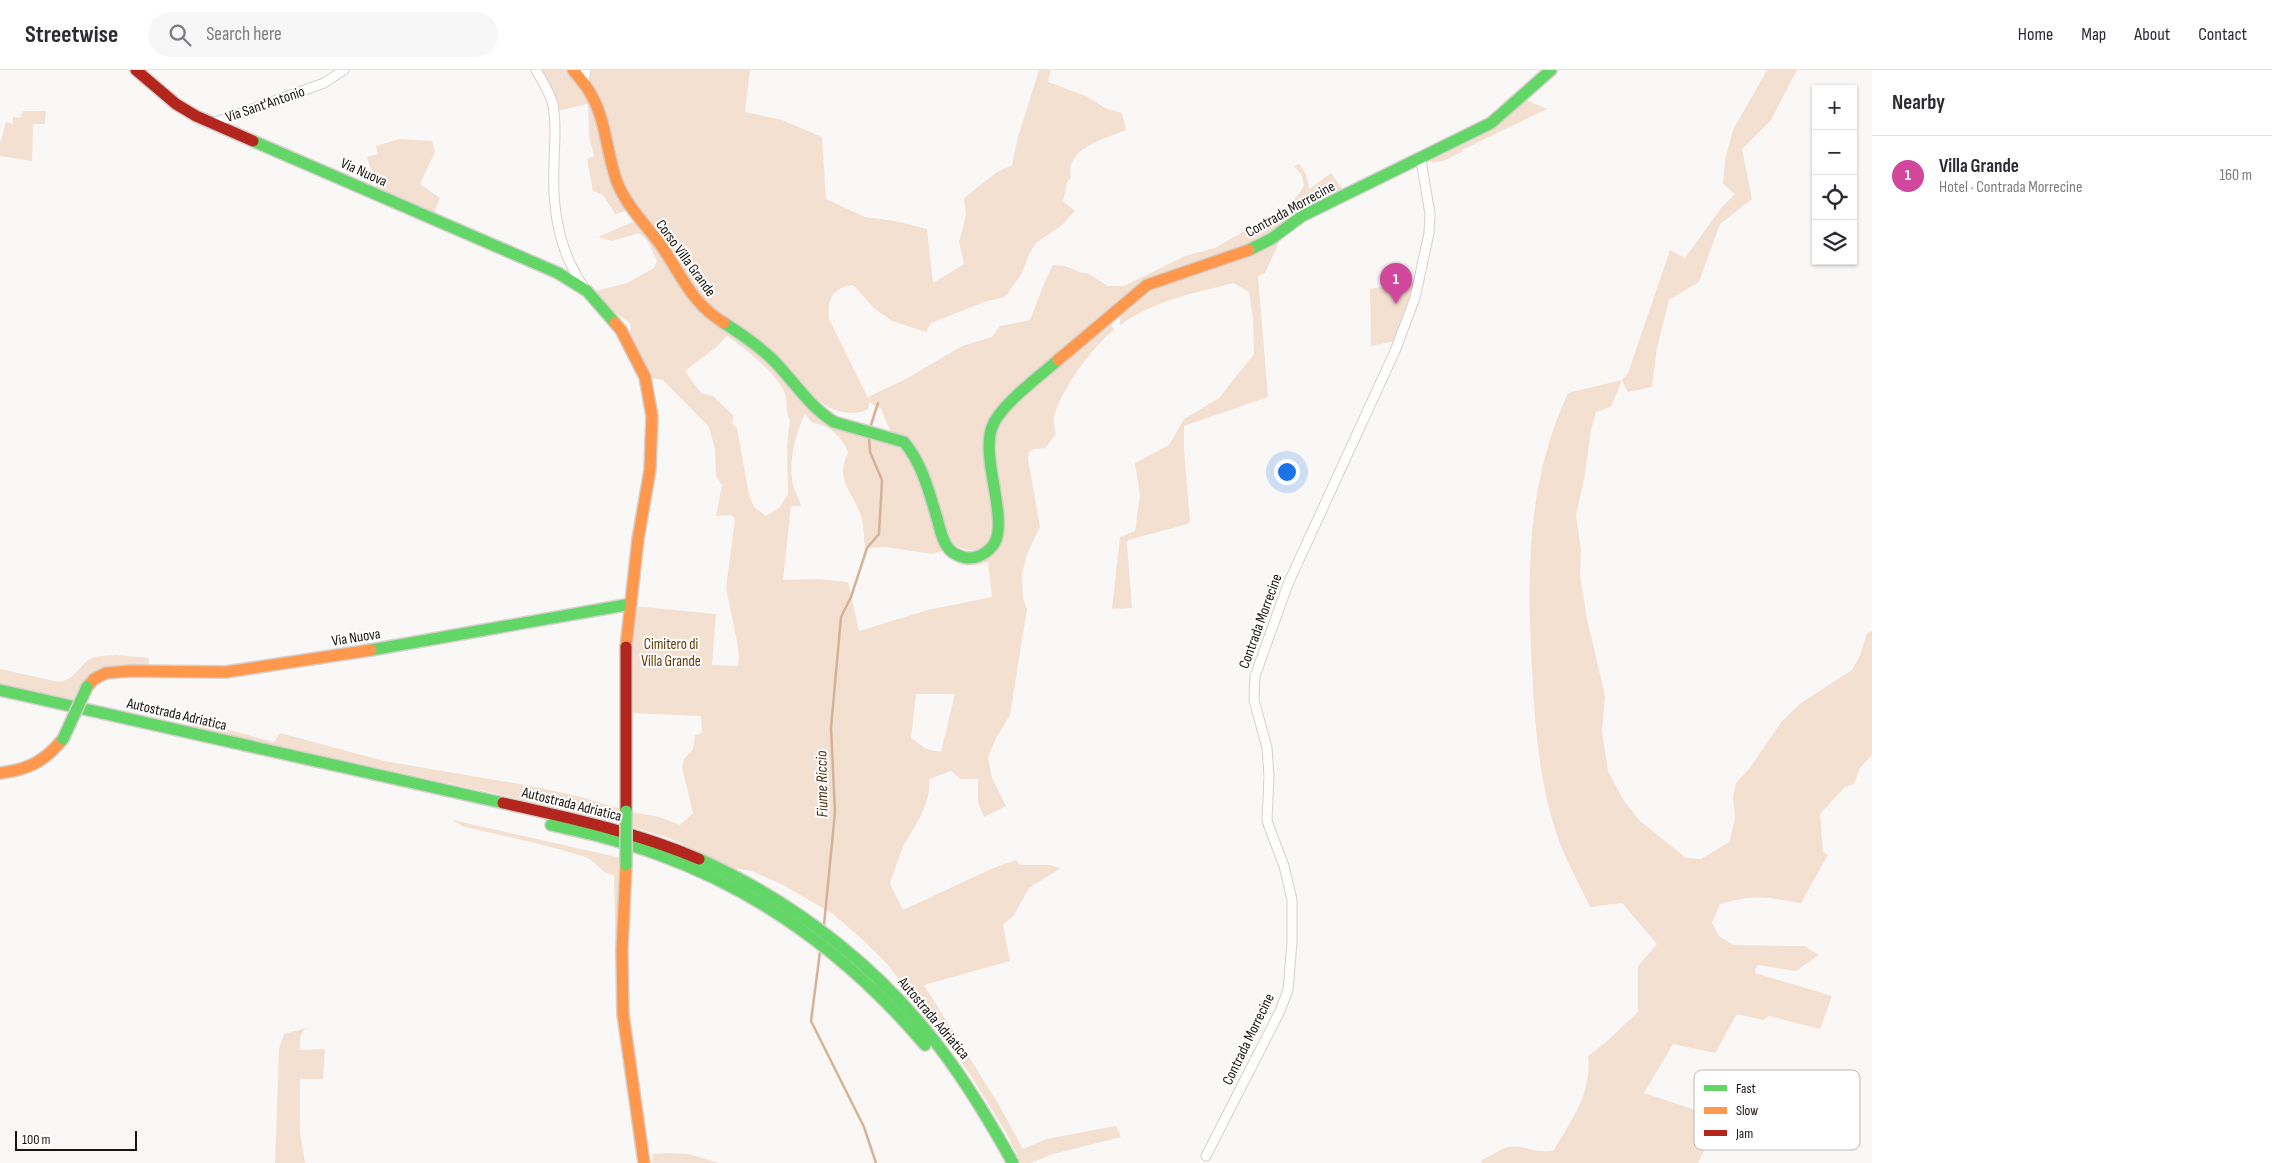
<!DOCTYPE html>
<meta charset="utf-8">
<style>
body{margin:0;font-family:"Sofia Sans Condensed",sans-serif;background:#f7f7f7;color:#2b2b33}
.controls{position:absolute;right:15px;top:15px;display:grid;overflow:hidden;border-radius:0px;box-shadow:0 1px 4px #0004}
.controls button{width:45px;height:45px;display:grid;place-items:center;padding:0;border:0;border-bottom:1px solid #e1e1e2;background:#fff;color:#2b2b33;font:25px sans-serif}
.scale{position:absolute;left:15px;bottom:12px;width:122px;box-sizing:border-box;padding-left:5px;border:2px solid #1b130d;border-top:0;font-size:14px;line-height:18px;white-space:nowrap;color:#1b130d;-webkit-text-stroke:4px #fff;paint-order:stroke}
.you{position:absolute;left:1286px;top:401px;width:18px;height:18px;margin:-12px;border:4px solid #fff;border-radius:50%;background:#1a73e8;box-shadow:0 0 0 8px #1a73e833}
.badge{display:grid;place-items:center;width:32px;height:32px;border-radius:50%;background:#0b8043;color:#fff;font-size:16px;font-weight:700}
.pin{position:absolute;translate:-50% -41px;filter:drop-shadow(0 1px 2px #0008)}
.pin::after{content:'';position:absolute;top:26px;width:18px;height:15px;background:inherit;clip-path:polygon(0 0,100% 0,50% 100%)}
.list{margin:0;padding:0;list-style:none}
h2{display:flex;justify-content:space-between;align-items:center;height:65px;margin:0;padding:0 20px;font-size:21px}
h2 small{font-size:16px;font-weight:400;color:#7c7c81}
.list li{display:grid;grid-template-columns:32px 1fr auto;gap:15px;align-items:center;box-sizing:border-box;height:80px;padding:0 20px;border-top:1px solid #e1e1e2}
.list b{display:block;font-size:19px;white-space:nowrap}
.list p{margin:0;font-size:16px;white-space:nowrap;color:#7c7c81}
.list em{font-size:16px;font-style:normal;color:#7c7c81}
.icon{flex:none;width:28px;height:28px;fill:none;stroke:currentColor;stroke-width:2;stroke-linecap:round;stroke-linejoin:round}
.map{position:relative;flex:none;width:1872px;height:1093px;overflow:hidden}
header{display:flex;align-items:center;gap:30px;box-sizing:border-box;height:70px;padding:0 25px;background:#fff;border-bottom:1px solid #e1e1e2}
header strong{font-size:24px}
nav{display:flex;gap:28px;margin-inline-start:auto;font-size:18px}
.search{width:350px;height:45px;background:#f7f7f7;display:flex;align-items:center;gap:12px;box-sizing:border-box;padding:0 18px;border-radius:28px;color:#7c7c81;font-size:19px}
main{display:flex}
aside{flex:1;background:#fff}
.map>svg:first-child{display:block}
.green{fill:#f4e0d1;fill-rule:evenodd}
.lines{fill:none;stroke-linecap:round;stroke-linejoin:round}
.stream{stroke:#d6b195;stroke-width:2.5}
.street-casing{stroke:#d6d0cc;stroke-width:11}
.fast-casing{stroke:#d6d0cc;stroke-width:14}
.slow-casing{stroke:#d6d0cc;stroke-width:14}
.jam-casing{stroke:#d6d0cc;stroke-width:14}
.street{stroke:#fefefe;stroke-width:9}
.fast{stroke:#63d668;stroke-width:11}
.slow{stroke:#ff974d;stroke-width:11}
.jam{stroke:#b3261e;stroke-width:11}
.fast-bridge-casing{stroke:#d6d0cc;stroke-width:14;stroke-linecap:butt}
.fast-bridge{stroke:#63d668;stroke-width:11}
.labels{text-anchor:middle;stroke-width:4;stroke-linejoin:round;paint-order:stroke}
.street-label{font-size:15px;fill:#1b130d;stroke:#fff}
.park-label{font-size:15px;fill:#653501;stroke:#fff}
.water-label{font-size:16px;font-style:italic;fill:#522f10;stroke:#fff}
.key{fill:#fff;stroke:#bbb8b6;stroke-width:1}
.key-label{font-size:14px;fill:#1b130d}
</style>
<header>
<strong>Streetwise</strong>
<div class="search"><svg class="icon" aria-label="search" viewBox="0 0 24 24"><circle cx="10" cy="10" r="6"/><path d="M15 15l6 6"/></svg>Search here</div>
<nav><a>Home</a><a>Map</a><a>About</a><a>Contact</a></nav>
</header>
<main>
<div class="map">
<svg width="1872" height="1093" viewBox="0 0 1872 1093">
<rect width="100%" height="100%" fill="#faf8f6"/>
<!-- green -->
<g class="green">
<path d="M538,0H564L582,19L592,0H750L745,42L782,50L822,67L826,129L865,147L895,151L927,159L933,213L964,194L959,172L966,144L964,128L997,102L1012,95L1018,67L1039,0H1051L1048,12L1086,26L1105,38L1122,43L1126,60C1105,69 1064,78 1071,108L1067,112L1063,131L1075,141L1062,155L1036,173L1029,184L1022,203L1005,227L984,232L931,253L926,262L892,251L876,240L853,215C832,218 827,229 829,249L868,328L872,325L906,309L962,276L992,267L1000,256L1030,250L1046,209L1053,195L1065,196L1082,203H1087L1108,216H1124L1185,186L1215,178L1258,153L1260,157C1277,145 1295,134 1304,115L1301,104L1294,96L1299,94L1306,104L1309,119L1331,103L1344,121L1253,175L1153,209L997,342L990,469C980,485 965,481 951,473L928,408L890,363V360L881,339L869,332L868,339C856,346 840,343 828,337C811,327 801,310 786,297C763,276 735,258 710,239L700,228L637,138L615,144L603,125L593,121L587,89L594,86L589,66L588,34L557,41Z"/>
<path d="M1767,0H1797L1771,50L1742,79L1752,129L1720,154L1699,212L1669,230L1657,278L1652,317L1628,322L1622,310L1611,337L1596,342L1591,360L1585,404L1576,446L1581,480L1580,505L1587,549L1605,626L1602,661L1608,701L1624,731L1639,750L1686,788L1701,789L1729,772L1735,748L1733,727L1736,713L1749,699L1782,651L1801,633L1852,600L1860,586L1867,563L1872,561V685L1860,698L1854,714L1845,717L1820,744L1823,782L1828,785L1801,833C1766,827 1754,824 1720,834L1712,853L1719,866L1733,875L1804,876L1819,885L1796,901L1757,895L1755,903L1832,926L1820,959L1769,946L1763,950L1737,944L1715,983L1673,974L1644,1023L1720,1048L1698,1093H1481L1483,1089C1491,1086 1500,1079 1508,1077C1526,1074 1536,1085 1554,1080C1572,1049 1592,1023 1588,986L1606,972L1638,942V896L1657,874L1622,833L1590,837C1579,813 1565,789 1557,765C1539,712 1535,656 1532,601C1527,503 1526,414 1568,323L1622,310L1628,303L1670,180L1685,188L1721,138L1735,124L1723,114L1725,90L1733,60Z"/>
<polygon points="1526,30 1547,39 1462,80 1462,82 1443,91 1432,93 1430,89"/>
<polygon points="23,41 46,41 45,54 33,54 32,91 0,86 0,74 6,52 13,54 13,47 20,48"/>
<polygon points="399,69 432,71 435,82 420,114 440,128 433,147 378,122 367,87 378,84 376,76"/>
<path d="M635,151L648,166L695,234L758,281L808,338L888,369L909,382L951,485L993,482L995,366L1006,338L1110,250L1114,260C1094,274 1058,324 1054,348C1053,353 1055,359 1056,364L1045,378L1034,379L1029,382L1028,389L1040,457L1027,484L1022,504L1023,529L1027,539L1010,645L996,668L988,687L992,708L1006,736L984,747L978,732V709H961L951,701L929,709C932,734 914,756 903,777C898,789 894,802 890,814L903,840L991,799L1016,790L1020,795H1049L1061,798L1029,818L1014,845L1003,855L1010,891L924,915L999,1035L1023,1079L1046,1069L1116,1056L1121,1067L1053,1084L1031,1093H1021L1007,1064L971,1006L932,951L887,894L863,870L833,844L785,816L752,801L733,798L669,768L597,746L193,657L195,651L274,672L280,663L384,691L537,717L581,727L631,742L660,747L680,755L693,743L682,697L684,689L693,679L695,665L702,663L701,646L629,643L633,536L716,544L712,595L738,596L739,588L738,576L726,518L735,449L731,445L716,446L722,415L716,406L715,379L709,357L663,310L650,308L629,266L631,258L629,252L612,241L595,221L627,213L654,198L657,190L647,170L639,163L612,171L598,167ZM727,266C743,277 779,305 785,324C788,333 785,341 790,350L787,375L788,424L780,437L766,446L754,437L749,425L737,358L732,353L734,346L713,326L701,323L685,301L715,278ZM805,344C808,347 810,351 813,353C815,354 819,354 821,355C832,358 846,372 848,383C833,411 857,426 862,450C864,459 864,469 865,478L886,477L932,484L946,480C955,498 970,498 988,492L992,527L928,540L859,561L848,512L817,509L783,510L791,436H801C799,428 793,419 792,410C789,389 796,363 805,344ZM916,624H955L941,682L926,679L911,668Z"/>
<path d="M1282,166L1265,203L1258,206L1268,327L1184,356V380L1190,450L1188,454L1128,470L1127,473L1132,538L1112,539L1120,467L1135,461L1140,425L1135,393L1169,375L1184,349L1219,328L1254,284L1253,250L1249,222L1234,213C1193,223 1156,230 1120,255L1119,244L1162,214Z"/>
<polygon points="1415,211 1395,271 1371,276 1370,219"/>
<path d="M116,585L149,588L148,597L110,598L73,633L0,616V599L59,612C78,609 79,592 95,587C102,585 110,586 116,585Z"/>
<path d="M453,750L621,788L616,910L614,805C602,804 596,791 585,787C545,774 503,766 462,756Z"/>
<path d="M306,958C299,964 300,971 300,980L325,979L323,1009H300V1061L305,1093H275L279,979L284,964Z"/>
<polygon points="668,1083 689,1084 719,1093 652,1093 653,1084"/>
</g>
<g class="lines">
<!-- stream -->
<g class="stream">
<polyline points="870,358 878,333"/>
<polyline points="824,855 835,742 831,658 841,547 851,527 867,478 879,464 882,410 870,382 869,366"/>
<polyline points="820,882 811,951 864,1057 876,1093"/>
</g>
<defs>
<g id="street">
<path d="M536,0C542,11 550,22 553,35C557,55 554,76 554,96C552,139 559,182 584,217"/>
<polyline points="584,11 586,0"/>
<polyline points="213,53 324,13 344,0"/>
<polyline points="1206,1086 1280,941 1288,920 1292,872 1292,830 1284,796 1267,751 1269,706 1267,678 1254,630 1255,606 1288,514 1395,281 1415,228 1429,163 1430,144 1421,90"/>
</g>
<g id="fast">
<polyline points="253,71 558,203 587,221 615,253"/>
<polyline points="1249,180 1271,169 1302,146 1491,53 1551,0"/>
<path d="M724,253C743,265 761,277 776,293C796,314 810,337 834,352L904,372C922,393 929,422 937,448C940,459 942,471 949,479C953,484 963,488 969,488C980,488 992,480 996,470C1006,442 981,387 992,357C1000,335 1040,306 1058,290"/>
<polyline points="371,580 631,534"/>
<polyline points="0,620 503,733"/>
<path d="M551,755C587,763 622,771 657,784C763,822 853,890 925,975"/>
<path d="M699,789C798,833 888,904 951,993C974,1025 994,1059 1013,1093"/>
</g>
<g id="slow">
<path d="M573,0C580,9 588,17 593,28C606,53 607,84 617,112C626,135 645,154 660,174C682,205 690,232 724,253"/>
<polyline points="615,253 621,260 645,307 652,346 650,400 638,469 626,577"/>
<polyline points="1058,290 1147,215 1249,180"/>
<polyline points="87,617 94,609 106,603 129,601 226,602 371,580"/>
<path d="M0,703C28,700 45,691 63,669"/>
<polyline points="626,795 622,880 623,944 644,1093"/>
</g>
<g id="jam">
<polyline points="136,0 176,34 196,46 253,71"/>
<path d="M503,733C570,748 636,762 699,789"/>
<polyline points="626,741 626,577"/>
</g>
</defs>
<!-- street casing -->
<use href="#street" class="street-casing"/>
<!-- fast casing -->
<use href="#fast" class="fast-casing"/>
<!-- slow casing -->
<use href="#slow" class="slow-casing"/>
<!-- jam casing -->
<use href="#jam" class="jam-casing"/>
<!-- street -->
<use href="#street" class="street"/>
<!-- fast -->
<use href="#fast" class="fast"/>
<!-- slow -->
<use href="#slow" class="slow"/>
<!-- jam -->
<use href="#jam" class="jam"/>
<defs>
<g id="fast-bridge">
<polyline points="63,669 87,617"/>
<polyline points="626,741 626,795"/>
</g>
</defs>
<!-- fast-bridge casing -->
<use href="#fast-bridge" class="fast-bridge-casing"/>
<!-- fast-bridge -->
<use href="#fast-bridge" class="fast-bridge"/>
</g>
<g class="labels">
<!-- street labels -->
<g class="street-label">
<text transform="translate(265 34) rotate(-19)" y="5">Via Sant'Antonio</text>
<text transform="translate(364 102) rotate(24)" y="5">Via Nuova</text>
<text transform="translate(1290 139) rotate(-29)" y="5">Contrada Morrecine</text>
<text transform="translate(686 188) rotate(54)" y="5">Corso Villa Grande</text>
<text transform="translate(1260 551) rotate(-70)" y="5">Contrada Morrecine</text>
<text transform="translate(356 567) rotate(-9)" y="5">Via Nuova</text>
<text transform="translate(177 644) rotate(13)" y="5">Autostrada Adriatica</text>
<text transform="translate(572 734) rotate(14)" y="5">Autostrada Adriatica</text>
<text transform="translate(934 948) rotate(50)" y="5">Autostrada Adriatica</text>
<text transform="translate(1248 969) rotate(-64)" y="5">Contrada Morrecine</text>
</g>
<!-- park labels -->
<g class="park-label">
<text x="671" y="579">Cimitero di<tspan x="671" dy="17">Villa Grande</tspan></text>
</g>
<!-- water labels -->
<g class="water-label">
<text transform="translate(821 714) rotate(-91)" y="6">Fiume Riccio</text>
</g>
</g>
<!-- legend -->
<rect x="1694" y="1000" width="166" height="80" rx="8" class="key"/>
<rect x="1704" y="1015" width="23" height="6" fill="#63d668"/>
<rect x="1704" y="1037" width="23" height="7" fill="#ff974d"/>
<rect x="1704" y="1060" width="23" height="6" fill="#b3261e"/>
<g class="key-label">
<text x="1736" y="1023">Fast</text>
<text x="1736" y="1045">Slow</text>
<text x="1736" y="1068">Jam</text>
</g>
</svg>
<div class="controls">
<button>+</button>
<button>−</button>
<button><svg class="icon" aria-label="locate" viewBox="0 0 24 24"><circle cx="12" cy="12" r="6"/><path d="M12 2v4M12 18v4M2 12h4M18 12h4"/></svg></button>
<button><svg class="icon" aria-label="layers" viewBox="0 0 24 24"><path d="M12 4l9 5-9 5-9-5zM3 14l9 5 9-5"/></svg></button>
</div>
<div class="scale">100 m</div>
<div class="you"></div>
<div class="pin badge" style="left:1396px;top:234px;background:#d1479c">1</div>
</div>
<aside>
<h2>Nearby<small></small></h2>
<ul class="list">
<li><span class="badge" style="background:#d1479c">1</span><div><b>Villa Grande</b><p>Hotel · Contrada Morrecine</p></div><em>160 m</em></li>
</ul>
</aside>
</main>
